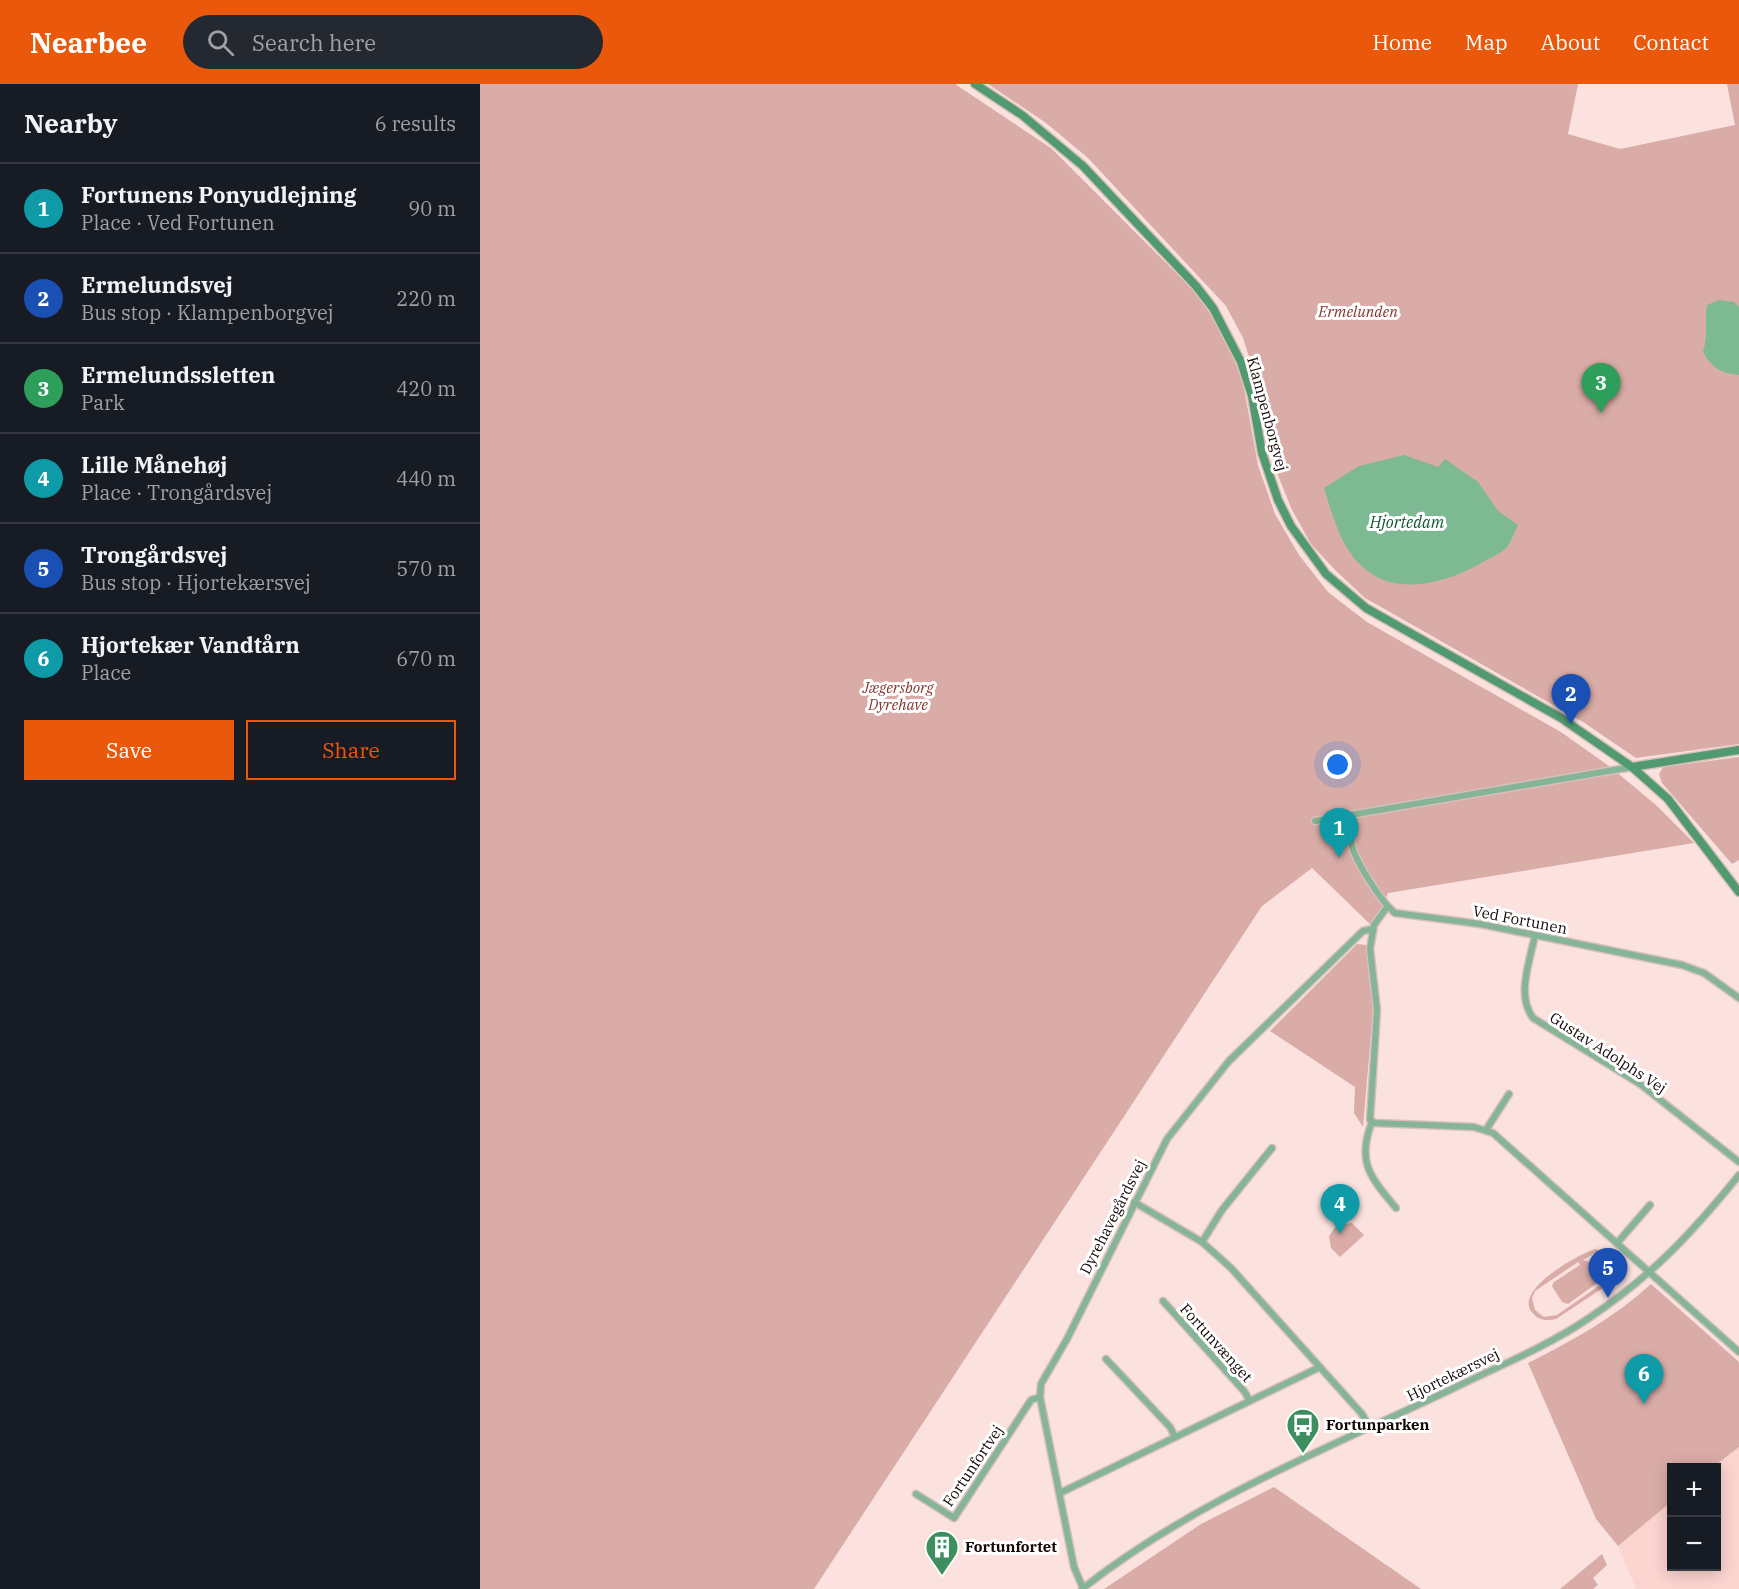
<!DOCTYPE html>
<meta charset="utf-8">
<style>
body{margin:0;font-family:"IBM Plex Serif",serif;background:#242831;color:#f1f3f6}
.controls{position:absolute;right:18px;bottom:18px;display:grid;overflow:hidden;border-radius:0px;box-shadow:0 3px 15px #0003}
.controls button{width:54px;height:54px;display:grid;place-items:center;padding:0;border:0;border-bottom:2px solid #363941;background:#171b24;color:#f1f3f6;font:30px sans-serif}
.you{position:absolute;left:858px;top:681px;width:21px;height:21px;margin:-15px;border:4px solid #fff;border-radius:50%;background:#1a73e8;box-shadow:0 0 0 9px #1a73e833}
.badge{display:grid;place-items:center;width:39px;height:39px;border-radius:50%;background:#ea580c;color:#fff;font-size:20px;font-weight:700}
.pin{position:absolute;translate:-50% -50px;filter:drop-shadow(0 2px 3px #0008)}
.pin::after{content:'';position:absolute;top:32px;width:21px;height:18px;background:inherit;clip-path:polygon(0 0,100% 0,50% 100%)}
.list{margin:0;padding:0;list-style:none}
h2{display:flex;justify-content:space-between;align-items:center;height:78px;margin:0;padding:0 24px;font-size:26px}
h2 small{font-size:20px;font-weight:400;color:#9ea1a6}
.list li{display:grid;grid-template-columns:39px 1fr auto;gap:18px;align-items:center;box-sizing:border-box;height:90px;padding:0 24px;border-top:2px solid #363941}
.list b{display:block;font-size:22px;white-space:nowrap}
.list p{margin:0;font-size:20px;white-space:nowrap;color:#9ea1a6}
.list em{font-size:20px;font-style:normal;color:#9ea1a6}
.actions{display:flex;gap:12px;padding:18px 24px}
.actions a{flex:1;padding:14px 0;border:2px solid #ea580c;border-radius:0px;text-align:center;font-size:21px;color:#ea580c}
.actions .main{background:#ea580c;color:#fff}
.icon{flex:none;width:33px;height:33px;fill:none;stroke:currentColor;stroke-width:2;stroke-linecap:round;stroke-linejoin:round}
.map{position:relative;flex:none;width:1259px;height:1505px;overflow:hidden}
header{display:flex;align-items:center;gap:36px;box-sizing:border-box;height:84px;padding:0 30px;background:#ea580c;color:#fff}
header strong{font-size:28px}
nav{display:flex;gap:33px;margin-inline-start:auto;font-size:21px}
.search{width:420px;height:54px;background:#242831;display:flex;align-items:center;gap:15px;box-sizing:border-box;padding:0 21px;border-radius:33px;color:#9ea1a6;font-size:22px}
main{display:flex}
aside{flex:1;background:#171b24}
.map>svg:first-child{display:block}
.built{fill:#fcd4d0}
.green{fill:#daaca7;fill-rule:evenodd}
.water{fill:#7dba93}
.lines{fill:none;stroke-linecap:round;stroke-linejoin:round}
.street-casing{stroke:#d6bfbc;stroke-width:9}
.secondary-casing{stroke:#d6bfbc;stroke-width:11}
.street{stroke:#86b496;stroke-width:6}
.secondary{stroke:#51996e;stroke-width:8}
.labels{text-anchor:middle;stroke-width:6;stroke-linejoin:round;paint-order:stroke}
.park-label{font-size:15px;font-style:italic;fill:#873530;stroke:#fff}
.street-label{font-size:15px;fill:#150807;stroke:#fff}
.poi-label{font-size:15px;font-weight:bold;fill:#150807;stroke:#fff;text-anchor:start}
.water-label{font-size:16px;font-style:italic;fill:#105833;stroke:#fff}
</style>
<header>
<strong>Nearbee</strong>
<div class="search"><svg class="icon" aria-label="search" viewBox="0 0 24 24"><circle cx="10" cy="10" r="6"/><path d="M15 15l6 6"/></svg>Search here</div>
<nav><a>Home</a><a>Map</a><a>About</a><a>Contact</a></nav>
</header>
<main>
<aside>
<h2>Nearby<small>6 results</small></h2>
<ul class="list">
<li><span class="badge" style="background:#0f9aa8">1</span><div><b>Fortunens Ponyudlejning</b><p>Place · Ved Fortunen</p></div><em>90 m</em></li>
<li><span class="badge" style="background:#1a4fb4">2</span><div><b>Ermelundsvej</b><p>Bus stop · Klampenborgvej</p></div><em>220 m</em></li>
<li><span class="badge" style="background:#2e9e5b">3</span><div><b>Ermelundssletten</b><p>Park</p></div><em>420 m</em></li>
<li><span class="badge" style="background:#0f9aa8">4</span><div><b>Lille Månehøj</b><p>Place · Trongårdsvej</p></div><em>440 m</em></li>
<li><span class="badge" style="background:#1a4fb4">5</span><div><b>Trongårdsvej</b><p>Bus stop · Hjortekærsvej</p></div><em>570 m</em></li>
<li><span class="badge" style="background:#0f9aa8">6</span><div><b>Hjortekær Vandtårn</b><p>Place</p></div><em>670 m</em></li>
</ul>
<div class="actions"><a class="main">Save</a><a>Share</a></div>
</aside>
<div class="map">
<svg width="1259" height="1505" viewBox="0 0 1259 1505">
<rect width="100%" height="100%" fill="#fbe2df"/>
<!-- built -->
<polygon class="built" points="1259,1363 1259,1505 1156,1505 1138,1462 1191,1418 1192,1482 1236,1482 1236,1384 1233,1383"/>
<!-- green -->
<g class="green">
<polygon points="0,0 475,0 571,64 716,209 746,253 763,299 778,381 795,430 819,471 848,508 887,538 1081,648 1129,682 1176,721 1214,759 908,809 893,843 832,784 782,822 334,1505 0,1505"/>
<polygon points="508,0 1098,0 1088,50 1140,65 1255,41 1247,0 1259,0 1259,660 1156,674 1103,638 885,514 855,486 831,460 812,426 795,384 780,307 763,254 746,222 608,74 566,39"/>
<polygon points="1259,673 1259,776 1252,780 1182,699 1179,690 1183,683"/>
<polygon points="877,860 886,861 894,915 883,1043 874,1029 875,1003 790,947"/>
<polygon points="872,1139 884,1151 860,1173 851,1164 849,1152 857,1141"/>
<path d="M1115,1165C1133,1168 1141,1178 1135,1196L1076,1235C1066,1237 1058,1237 1051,1227C1036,1205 1097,1171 1115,1165ZM1115,1169C1128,1171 1136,1181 1130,1194L1077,1231L1064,1233L1055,1226L1052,1214L1055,1207L1098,1178L1100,1181L1074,1198L1072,1202L1082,1218L1088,1220L1120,1197V1191L1110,1178L1103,1176Z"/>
<path d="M1171,1200L1259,1278V1363L1233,1383L1192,1384L1191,1418L1138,1462L1116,1435L1048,1279C1092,1257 1135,1233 1171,1200Z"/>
<polygon points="794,1403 941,1505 624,1505 721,1440"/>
<polygon points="1122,1470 1127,1481 1113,1494 1118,1501 1113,1505 1080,1505"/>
</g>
<!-- water -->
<g class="water">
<path d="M1239,216L1254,218L1259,223V291C1240,289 1232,284 1223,268C1229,248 1224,239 1227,221Z"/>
<path d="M924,371L958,383L965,375L998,398L1018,427L1038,441C1034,448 1031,460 1025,465C1020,470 1011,473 1005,477C973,496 922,513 889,488C862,469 853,433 844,404L879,382Z"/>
</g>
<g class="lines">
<defs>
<g id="street">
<path d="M869,733C870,742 870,753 872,762C876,778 902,819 915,829L1000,840L1202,881L1224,889L1259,914"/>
<polyline points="835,737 1152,683"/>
<polyline points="907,823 894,841 890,865 897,926 890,1036 895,1039 994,1043 1013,1049 1259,1268"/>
<path d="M1055,851C1050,877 1036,911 1053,934L1160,1000L1259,1078"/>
<path d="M892,1038C876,1078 891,1094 916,1124"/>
<polyline points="1006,1046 1029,1010"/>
<polyline points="654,1118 722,1158 751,1184 882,1330 890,1344"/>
<polyline points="722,1158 742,1126 792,1064"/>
<polyline points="1138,1158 1170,1121"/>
<polyline points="683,1217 764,1307 770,1317"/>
<polyline points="626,1275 690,1343 695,1353"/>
<polyline points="580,1409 840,1283"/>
<polyline points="436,1410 474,1434 551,1316 560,1313"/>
<polyline points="603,1504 594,1483 560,1313 561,1300 587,1255 687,1055 749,977 883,847 893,845"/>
<path d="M602,1505C713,1417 849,1364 976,1303C1021,1281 1068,1262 1109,1234C1172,1192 1212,1149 1259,1091"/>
</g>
<g id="secondary">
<polyline points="495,0 542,31 603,82 716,202 733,224 761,278 772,312 782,369 798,416 811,442 846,490 886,524 1081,634 1152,683 1188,715 1259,808"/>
<polyline points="1152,683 1259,666"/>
</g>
</defs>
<!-- street casing -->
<use href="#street" class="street-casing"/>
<!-- secondary casing -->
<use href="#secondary" class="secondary-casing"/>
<!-- street -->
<use href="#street" class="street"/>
<!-- secondary -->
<use href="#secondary" class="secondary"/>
</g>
<!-- icons -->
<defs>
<symbol id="bus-pin" viewBox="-11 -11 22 30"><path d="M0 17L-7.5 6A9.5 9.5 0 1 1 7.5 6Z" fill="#3d8f60" stroke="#fff"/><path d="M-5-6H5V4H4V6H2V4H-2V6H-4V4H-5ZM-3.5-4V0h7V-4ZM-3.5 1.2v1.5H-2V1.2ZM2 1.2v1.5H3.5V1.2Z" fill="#fff"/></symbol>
<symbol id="building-pin" viewBox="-11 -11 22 30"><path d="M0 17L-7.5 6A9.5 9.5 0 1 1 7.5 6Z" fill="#3d8f60" stroke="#fff"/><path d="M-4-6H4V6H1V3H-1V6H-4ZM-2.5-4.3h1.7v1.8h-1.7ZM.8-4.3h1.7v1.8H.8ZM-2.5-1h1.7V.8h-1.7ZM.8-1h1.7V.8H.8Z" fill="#fff"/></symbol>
</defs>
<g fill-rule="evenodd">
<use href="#bus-pin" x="804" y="1322" width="38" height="52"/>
<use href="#building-pin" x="443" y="1444" width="38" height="52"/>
</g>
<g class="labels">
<!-- park labels -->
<g class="park-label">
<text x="878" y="233">Ermelunden</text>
<text x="418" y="609">Jægersborg<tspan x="418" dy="17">Dyrehave</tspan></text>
</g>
<!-- street labels -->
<g class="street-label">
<text transform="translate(787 330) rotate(75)" y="5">Klampenborgvej</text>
<text transform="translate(1040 836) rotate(11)" y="5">Ved Fortunen</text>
<text transform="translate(1128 969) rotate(33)" y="5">Gustav Adolphs Vej</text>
<text transform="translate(633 1133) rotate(-63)" y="5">Dyrehavegårdsvej</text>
<text transform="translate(736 1259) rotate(48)" y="5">Fortunvænget</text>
<text transform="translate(973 1291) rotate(-26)" y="5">Hjortekærsvej</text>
<text transform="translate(493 1382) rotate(-56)" y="5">Fortunfortvej</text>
</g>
<!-- poi labels -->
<g class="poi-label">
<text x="846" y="1346">Fortunparken</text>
<text x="485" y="1468">Fortunfortet</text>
</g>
<!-- water labels -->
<g class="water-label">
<text x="927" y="444">Hjortedam</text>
</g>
</g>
</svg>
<div class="controls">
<button>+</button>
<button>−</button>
</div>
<div class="you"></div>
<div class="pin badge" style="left:859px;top:774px;background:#0f9aa8">1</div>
<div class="pin badge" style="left:1091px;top:640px;background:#1a4fb4">2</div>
<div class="pin badge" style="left:1121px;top:329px;background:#2e9e5b">3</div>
<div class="pin badge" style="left:860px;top:1150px;background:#0f9aa8">4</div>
<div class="pin badge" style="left:1128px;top:1214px;background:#1a4fb4">5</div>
<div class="pin badge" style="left:1164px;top:1320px;background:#0f9aa8">6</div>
</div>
</main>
